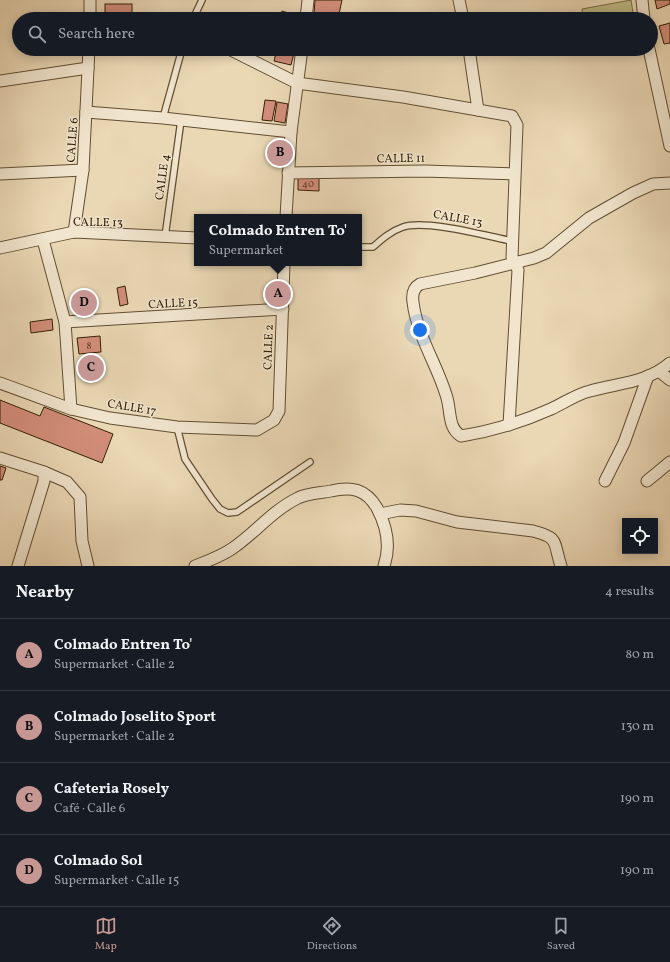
<!DOCTYPE html>
<meta charset="utf-8">
<style>
body{margin:0;font-family:Vollkorn,serif;background:#20242c;color:#f1f3f6}
.controls{position:absolute;right:12px;bottom:12px;display:grid;overflow:hidden;border-radius:0px;box-shadow:0 2px 10px #0003}
.controls button{width:36px;height:36px;display:grid;place-items:center;padding:0;border:0;border-bottom:1px solid #363941;background:#171b24;color:#f1f3f6;font:20px sans-serif}
.you{position:absolute;left:420px;top:330px;width:14px;height:14px;margin:-10px;border:3px solid #fff;border-radius:50%;background:#1a73e8;box-shadow:0 0 0 6px #1a73e833}
.badge{display:grid;place-items:center;width:26px;height:26px;border-radius:50%;background:#c59692;color:#111;font-size:13px;font-weight:700}
.pin{position:absolute;translate:-50% -50%;border:2px solid #fff;box-shadow:0 1px 4px #0006}
.popup{position:absolute;left:194px;top:214px;width:168px;height:52px;box-sizing:border-box;display:grid;place-content:center;border-radius:0px;background:#171b24;filter:drop-shadow(0 1px 3px #0005);font-size:13px;white-space:nowrap;color:#9ea1a6}
.popup b{font-size:15px;color:#f1f3f6}
.popup::after{content:'';position:absolute;left:50%;top:100%;margin-left:-8px;border:8px solid transparent;border-top-color:#171b24}
.list{margin:0;padding:0;list-style:none}
h2{display:flex;justify-content:space-between;align-items:center;height:52px;margin:0;padding:0 16px;font-size:17px}
h2 small{font-size:13px;font-weight:400;color:#9ea1a6}
.list li{display:grid;grid-template-columns:26px 1fr auto;gap:12px;align-items:center;box-sizing:border-box;height:72px;padding:0 16px;border-top:1px solid #363941}
.list b{display:block;font-size:15px;white-space:nowrap}
.list p{margin:0;font-size:13px;white-space:nowrap;color:#9ea1a6}
.list em{font-size:13px;font-style:normal;color:#9ea1a6}
.icon{flex:none;width:22px;height:22px;fill:none;stroke:currentColor;stroke-width:2;stroke-linecap:round;stroke-linejoin:round}
.map{position:relative;flex:none;width:670px;height:566px;overflow:hidden}
.search{position:absolute;background:#171b24;box-shadow:0 2px 10px #0003;left:12px;right:12px;top:12px;height:44px;display:flex;align-items:center;gap:10px;box-sizing:border-box;padding:0 14px;border-radius:22px;color:#9ea1a6;font-size:15px}
.sheet{height:340px;background:#171b24}
nav{display:flex;justify-content:space-around;align-items:center;box-sizing:border-box;height:56px;border-top:1px solid #363941;background:#171b24;font-size:11px;color:#9ea1a6}
nav a{display:grid;justify-items:center;gap:2px}
nav .on{color:#c59692}
.map>svg:first-child{display:block}
.green{fill:#bfbc87;stroke:#796e46}
.building{fill:#d38e7a;stroke:#332106}
.lines{fill:none;stroke-linecap:round;stroke-linejoin:round}
.service-casing{stroke:#614e32;stroke-width:8}
.minor-casing{stroke:#614e32;stroke-width:13}
.service{stroke:#f1e5ce;stroke-width:5.5}
.minor{stroke:#f1e5ce;stroke-width:11}
.labels{text-anchor:middle;stroke-width:3;stroke-linejoin:round;paint-order:stroke}
.number-label{font-size:10px;fill:#5b3c23}
.street-label{font-size:12px;fill:#332106;stroke:#f1e5ce}
</style>
<div class="map">
<svg width="670" height="566" viewBox="0 0 670 566">
<rect width="100%" height="100%" fill="#ead7b4"/>
<filter id="stains"><feTurbulence type="fractalNoise" baseFrequency=".005" numOctaves="4"/><feColorMatrix values="0 0 0 0 .2 0 0 0 0 .09 0 0 0 0 .02 0 0 0 .5 -.17"/></filter>
<radialGradient id="worn" r=".72"><stop offset=".6" stop-color="#630" stop-opacity="0"/><stop offset="1" stop-color="#630" stop-opacity=".3"/></radialGradient>
<!-- green -->
<polygon class="green" points="631,0 634,19 583,19 582,9"/>
<!-- building -->
<g class="building">
<polygon points="315,0 342,0 338,19 318,17 314,14"/>
<polygon points="655,0 670,0 670,4 657,9"/>
<rect x="105" y="4" width="27" height="15"/>
<polygon points="282,11 298,16 297,19 280,19"/>
<polygon points="82,13 82,19 63,19"/>
<polygon points="670,23 670,43 664,44 659,26"/>
<polygon points="103,49 128,49 127,53 103,52"/>
<polygon points="277,49 295,49 291,65 274,61"/>
<polygon points="265,100 276,101 272,121 262,120"/>
<polygon points="277,102 288,104 285,123 274,121"/>
<polygon points="298,176 319,176 319,191 298,190"/>
<polygon points="125,286 128,304 120,306 117,288"/>
<polygon points="52,319 53,330 31,333 30,322"/>
<polygon points="100,336 101,352 79,354 77,338"/>
<polygon points="0,400 40,416 44,407 113,434 102,463 0,423"/>
<polygon points="0,466 6,468 2,480 0,480"/>
</g>
<g class="lines">
<defs>
<g id="service">
<polyline points="193,19 202,0"/>
<polyline points="163,118 182,49"/>
<polyline points="165,237 181,120"/>
<path d="M359,247H373C382,239 391,231 403,227C425,219 487,236 512,241"/>
<polyline points="177,427 185,459 212,499 220,509 228,513 237,512 310,462"/>
</g>
<g id="minor">
<polyline points="90,0 90,19"/>
<polyline points="459,0 463,19"/>
<polyline points="642,0 644,19"/>
<polyline points="306,19 308,0"/>
<polyline points="229,49 297,83 403,97 512,116 517,125 512,257 518,270 509,425"/>
<polyline points="469,49 478,110"/>
<polyline points="649,49 670,146"/>
<polyline points="0,81 88,68"/>
<polyline points="86,112 163,118 291,132"/>
<polyline points="288,173 425,171 514,174"/>
<polyline points="0,174 83,170"/>
<path d="M670,183L653,184L633,193L589,218L546,253L534,258L475,273L420,284C413,288 412,295 413,302C417,336 438,366 447,398C451,412 448,428 461,436C493,431 522,422 551,409C564,403 577,394 590,391C618,383 647,383 670,363"/>
<polyline points="286,217 291,132 302,49"/>
<polyline points="74,232 83,170 89,49"/>
<polyline points="43,240 65,322 71,409"/>
<polyline points="0,248 74,232 197,238"/>
<polyline points="65,322 283,309"/>
<polyline points="660,372 670,380"/>
<polyline points="0,383 71,409 110,418 177,427 257,430 274,420 279,411 284,263"/>
<polyline points="0,458 44,472 44,481 18,566"/>
<polyline points="44,472 67,482 80,497 82,541 88,566"/>
<polyline points="605,481 624,443 648,376"/>
<polyline points="647,481 670,462"/>
<path d="M380,514L400,510L416,511L457,522L533,531C560,538 553,542 561,566"/>
<path d="M195,566C208,561 222,556 233,548C256,532 273,510 298,498C307,493 321,493 331,491C351,486 366,489 377,508C387,527 391,546 384,566"/>
</g>
</defs>
<!-- service casing -->
<use href="#service" class="service-casing"/>
<!-- minor casing -->
<use href="#minor" class="minor-casing"/>
<!-- service -->
<use href="#service" class="service"/>
<!-- minor -->
<use href="#minor" class="minor"/>
</g>
<g class="labels">
<!-- number labels -->
<g class="number-label">
<text x="308" y="187">40</text>
<text x="89" y="349">8</text>
</g>
<!-- street labels -->
<g class="street-label">
<text transform="translate(72 140) rotate(-86)" y="4">CALLE 6</text>
<text transform="translate(401 158) rotate(-1)" y="4">CALLE 11</text>
<text transform="translate(162 177) rotate(-82)" y="4">CALLE 4</text>
<text transform="translate(458 218) rotate(10)" y="4">CALLE 13</text>
<text transform="translate(98 222) rotate(1)" y="4">CALLE 13</text>
<text transform="translate(173 303) rotate(-3)" y="4">CALLE 15</text>
<text transform="translate(268 347) rotate(-88)" y="4">CALLE 2</text>
<text transform="translate(132 407) rotate(9)" y="4">CALLE 17</text>
</g>
</g>
<rect width="100%" height="100%" filter="url(#stains)"/>
<rect width="100%" height="100%" fill="url(#worn)"/>
</svg>
<div class="controls">
<button><svg class="icon" aria-label="locate" viewBox="0 0 24 24"><circle cx="12" cy="12" r="6"/><path d="M12 2v4M12 18v4M2 12h4M18 12h4"/></svg></button>
</div>
<div class="you"></div>
<div class="pin badge" style="left:278px;top:294px">A</div>
<div class="popup"><b>Colmado Entren To'</b>Supermarket</div>
<div class="pin badge" style="left:280px;top:153px">B</div>
<div class="pin badge" style="left:91px;top:368px">C</div>
<div class="pin badge" style="left:84px;top:303px">D</div>
<div class="search"><svg class="icon" aria-label="search" viewBox="0 0 24 24"><circle cx="10" cy="10" r="6"/><path d="M15 15l6 6"/></svg>Search here</div>
</div>
<section class="sheet">
<h2>Nearby<small>4 results</small></h2>
<ul class="list">
<li><span class="badge">A</span><div><b>Colmado Entren To'</b><p>Supermarket · Calle 2</p></div><em>80 m</em></li>
<li><span class="badge">B</span><div><b>Colmado Joselito Sport</b><p>Supermarket · Calle 2</p></div><em>130 m</em></li>
<li><span class="badge">C</span><div><b>Cafeteria Rosely</b><p>Café · Calle 6</p></div><em>190 m</em></li>
<li><span class="badge">D</span><div><b>Colmado Sol</b><p>Supermarket · Calle 15</p></div><em>190 m</em></li>
</ul>
</section>
<nav>
<a class="on"><svg class="icon" aria-label="map" viewBox="0 0 24 24"><path d="M3 6l6-2 6 2 6-2v14l-6 2-6-2-6 2zM9 4v14M15 6v14"/></svg>Map</a>
<a><svg class="icon" aria-label="directions" viewBox="0 0 24 24"><path d="M12 3l9 9-9 9-9-9zM9 14v-3h6M13 9l2 2-2 2"/></svg>Directions</a>
<a><svg class="icon" aria-label="saved" viewBox="0 0 24 24"><path d="M7 4h10v16l-5-4-5 4z"/></svg>Saved</a>
</nav>
